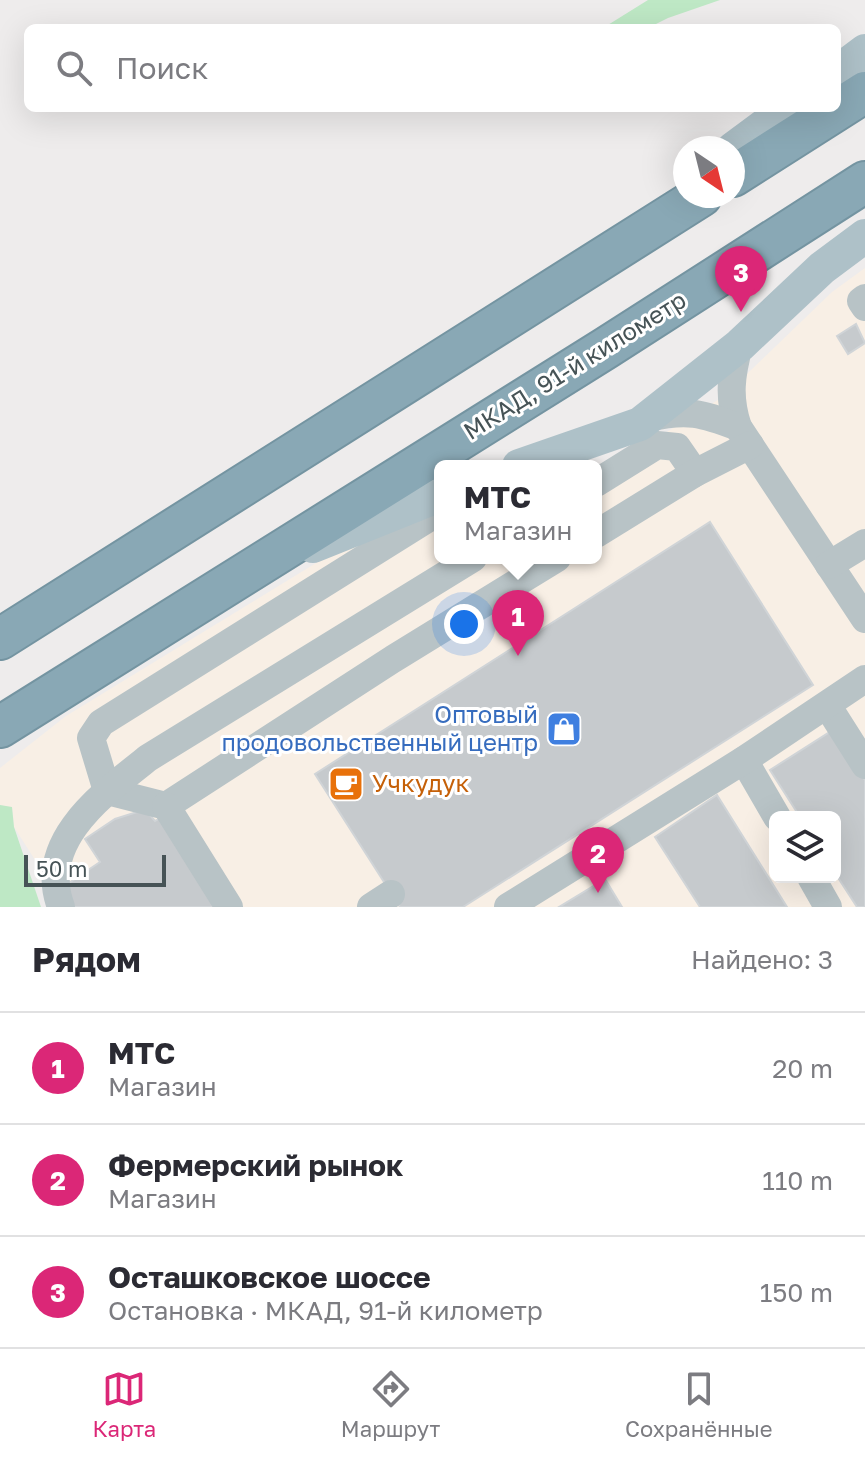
<!DOCTYPE html>
<html lang="ru">
<meta charset="utf-8">
<style>
body{margin:0;font-family:"Golos Text",sans-serif;background:#f2f2f3;color:#2b2b33}
.controls{position:absolute;right:24px;bottom:24px;display:grid;overflow:hidden;border-radius:12px;box-shadow:0 8px 32px #0002}
.controls button{width:72px;height:72px;display:grid;place-items:center;padding:0;border:0;border-bottom:2px solid #e1e1e2;background:#fff;color:#2b2b33;font:40px sans-serif}
.compass{position:absolute;left:673px;top:136px;width:72px;height:72px;border-radius:50%;background:#fff;box-shadow:0 8px 32px #0002;rotate:145deg}
.scale{position:absolute;left:24px;bottom:20px;width:142px;box-sizing:border-box;padding-left:8px;border:4px solid #465356;border-top:0;font-size:22px;line-height:28px;white-space:nowrap;color:#465356;-webkit-text-stroke:6px #fff;paint-order:stroke}
.you{position:absolute;left:464px;top:624px;width:28px;height:28px;margin:-20px;border:6px solid #fff;border-radius:50%;background:#1a73e8;box-shadow:0 0 0 12px #1a73e833}
.badge{display:grid;place-items:center;width:52px;height:52px;border-radius:50%;background:#db2777;color:#fff;font-size:26px;font-weight:700}
.pin{position:absolute;translate:-50% -66px;filter:drop-shadow(0 2px 4px #0008)}
.pin::after{content:'';position:absolute;top:42px;width:28px;height:24px;background:inherit;clip-path:polygon(0 0,100% 0,50% 100%)}
.popup{position:absolute;left:434px;top:460px;width:168px;height:104px;box-sizing:border-box;display:grid;place-content:center;border-radius:12px;background:#fff;filter:drop-shadow(0 2px 6px #0005);font-size:26px;white-space:nowrap;color:#7c7c81}
.popup b{font-size:30px;color:#2b2b33}
.popup::after{content:'';position:absolute;left:50%;top:100%;margin-left:-16px;border:16px solid transparent;border-top-color:#fff}
.list{margin:0;padding:0;list-style:none}
h2{display:flex;justify-content:space-between;align-items:center;height:104px;margin:0;padding:0 32px;font-size:34px}
h2 small{font-size:26px;font-weight:400;color:#7c7c81}
.list li{display:grid;grid-template-columns:52px 1fr auto;gap:24px;align-items:center;box-sizing:border-box;height:112px;padding:0 32px;border-top:2px solid #e1e1e2}
.list b{display:block;font-size:30px;white-space:nowrap}
.list p{margin:0;font-size:26px;white-space:nowrap;color:#7c7c81}
.list em{font-size:26px;font-style:normal;color:#7c7c81}
.icon{flex:none;width:44px;height:44px;fill:none;stroke:currentColor;stroke-width:2;stroke-linecap:round;stroke-linejoin:round}
.map{position:relative;flex:none;width:865px;height:907px;overflow:hidden}
.search{position:absolute;background:#fff;box-shadow:0 8px 32px #0002;left:24px;right:24px;top:24px;height:88px;display:flex;align-items:center;gap:20px;box-sizing:border-box;padding:0 28px;border-radius:12px;color:#7c7c81;font-size:30px}
.sheet{height:440px;background:#fff}
nav{display:flex;justify-content:space-around;align-items:center;box-sizing:border-box;height:112px;border-top:2px solid #e1e1e2;background:#fff;font-size:22px;color:#7c7c81}
nav a{display:grid;justify-items:center;gap:4px}
nav .on{color:#db2777}
.map>svg:first-child{display:block}
.commercial{fill:#f8efe5;fill-rule:evenodd}
.green{fill:#bee8c5}
.building{fill:#c6cacd;stroke:#d0d4d7;stroke-width:2}
.lines{fill:none;stroke-linecap:round;stroke-linejoin:round}
.highway-casing{stroke:#7494a1;stroke-width:44}
.minor{stroke:#b8c3c6;stroke-width:28}
.major{stroke:#aec1c8;stroke-width:34}
.highway{stroke:#89a8b5;stroke-width:40}
.labels{text-anchor:middle;stroke-width:6;stroke-linejoin:round;paint-order:stroke}
.street-label{font-size:24px;fill:#465356;stroke:#fff}
.shop-label{font-size:24px;fill:#366cbe;stroke:#fff;text-anchor:end}
.food-label{font-size:24px;fill:#c56008;stroke:#fff;text-anchor:start}
</style>
<div class="map">
<svg width="865" height="907" viewBox="0 0 865 907">
<rect width="100%" height="100%" fill="#eeecec"/>
<!-- commercial -->
<path class="commercial" d="M865,268V907H65L14,827L12,808L0,805V768L66,716L334,552L440,517V558H596V466L630,455L724,396L832,292ZM775,817H835V877H775Z"/>
<!-- green -->
<g class="green">
<polygon points="648,0 720,0 668,18 648,28 603,28"/>
<polygon points="0,805 12,807 14,827 41,907 0,907"/>
</g>
<!-- building -->
<g class="building">
<polygon points="856,324 865,343 848,354 837,336"/>
<polygon points="710,522 813,685 463,907 400,907 315,774"/>
<polygon points="833,730 865,780 865,907 857,907 835,873 835,817 800,817 770,770"/>
<polygon points="717,795 787,907 700,907 655,837"/>
<polygon points="137,812 148,813 155,821 165,815 214,907 68,907 66,885 100,862 85,839 115,819"/>
<polygon points="605,879 622,907 559,907"/>
</g>
<g class="lines">
<defs>
<g id="highway">
<polyline points="733,176 865,92"/>
<polyline points="0,639 701,196"/>
<polyline points="0,727 606,348 865,182"/>
</g>
</defs>
<!-- highway casing -->
<use href="#highway" class="highway-casing"/>
<!-- minor -->
<g class="minor">
<polyline points="865,298 861,301 865,307"/>
<path d="M739,346C731,375 728,398 738,427L865,619"/>
<path d="M648,418C687,409 702,413 738,427"/>
<polyline points="596,483 657,445 677,447 695,473"/>
<polyline points="596,534 695,473 750,445"/>
<polyline points="829,565 865,543"/>
<polyline points="827,705 865,765"/>
<polyline points="744,760 777,817"/>
<polyline points="107,791 166,806 393,659 557,558"/>
<polyline points="107,791 91,738 101,723 440,511"/>
<polyline points="166,806 229,907"/>
<polyline points="811,877 828,907"/>
<path d="M61,907C36,841 103,794 148,758L473,558"/>
<polyline points="371,907 391,894"/>
<polyline points="508,907 744,760 865,679"/>
</g>
<!-- major -->
<g class="major">
<polyline points="837,72 865,51"/>
<polyline points="733,149 788,108"/>
<polyline points="519,466 640,424 740,345 822,268 865,236"/>
<polyline points="313,546 440,495"/>
</g>
<!-- highway -->
<use href="#highway" class="highway"/>
</g>
<!-- icons -->
<defs>
<symbol id="shop-square" viewBox="-11 -11 22 22"><rect x="-9" y="-9" width="18" height="18" rx="4" fill="#3f7fe0" stroke="#fff"/><path d="M-5-2.5h2.3a2.7 3.5 0 0 1 5.4 0H5L5.5 6h-11ZM-1.5-2.5h3a1.5 2.3 0 0 0-3 0Z" fill="#fff"/></symbol>
<symbol id="cafe-square" viewBox="-11 -11 22 22"><rect x="-9" y="-9" width="18" height="18" rx="4" fill="#e8710a" stroke="#fff"/><path d="M-5.5-4.5H6V0H3Q3 3.5 0 3.5H-2.5Q-5.5 3.5-5.5 0ZM3-3.2v2h1.7v-2ZM-6 4.5H4V6H-6Z" fill="#fff"/></symbol>
</defs>
<g fill-rule="evenodd">
<use href="#shop-square" x="544" y="709" width="40" height="40"/>
<use href="#cafe-square" x="326" y="764" width="40" height="40"/>
</g>
<g class="labels">
<!-- street labels -->
<g class="street-label">
<text transform="translate(575 366) rotate(-32)" y="8">МКАД, 91-й километр</text>
</g>
<!-- shop labels -->
<g class="shop-label">
<text x="538" y="723">Оптовый<tspan x="538" dy="28">продовольственный центр</tspan></text>
</g>
<!-- food labels -->
<g class="food-label">
<text x="372" y="792">Учкудук</text>
</g>
</g>
</svg>
<div class="controls">
<button><svg class="icon" aria-label="layers" viewBox="0 0 24 24"><path d="M12 4l9 5-9 5-9-5zM3 14l9 5 9-5"/></svg></button>
</div>
<svg class="compass" viewBox="-18 -18 36 36"><path d="M0-13l5 13h-10z" fill="#e53935"/><path d="M0 13l5-13h-10z" fill="#7c7c81"/></svg>
<div class="scale">50 m</div>
<div class="you"></div>
<div class="pin badge" style="left:518px;top:656px">1</div>
<div class="popup"><b>МТС</b>Магазин</div>
<div class="pin badge" style="left:598px;top:893px">2</div>
<div class="pin badge" style="left:741px;top:312px">3</div>
<div class="search"><svg class="icon" aria-label="search" viewBox="0 0 24 24"><circle cx="10" cy="10" r="6"/><path d="M15 15l6 6"/></svg>Поиск</div>
</div>
<section class="sheet">
<h2>Рядом<small>Найдено: 3</small></h2>
<ul class="list">
<li><span class="badge">1</span><div><b>МТС</b><p>Магазин</p></div><em>20 m</em></li>
<li><span class="badge">2</span><div><b>Фермерский рынок</b><p>Магазин</p></div><em>110 m</em></li>
<li><span class="badge">3</span><div><b>Осташковское шоссе</b><p>Остановка · МКАД, 91-й километр</p></div><em>150 m</em></li>
</ul>
</section>
<nav>
<a class="on"><svg class="icon" aria-label="map" viewBox="0 0 24 24"><path d="M3 6l6-2 6 2 6-2v14l-6 2-6-2-6 2zM9 4v14M15 6v14"/></svg>Карта</a>
<a><svg class="icon" aria-label="directions" viewBox="0 0 24 24"><path d="M12 3l9 9-9 9-9-9zM9 14v-3h6M13 9l2 2-2 2"/></svg>Маршрут</a>
<a><svg class="icon" aria-label="saved" viewBox="0 0 24 24"><path d="M7 4h10v16l-5-4-5 4z"/></svg>Сохранённые</a>
</nav>
